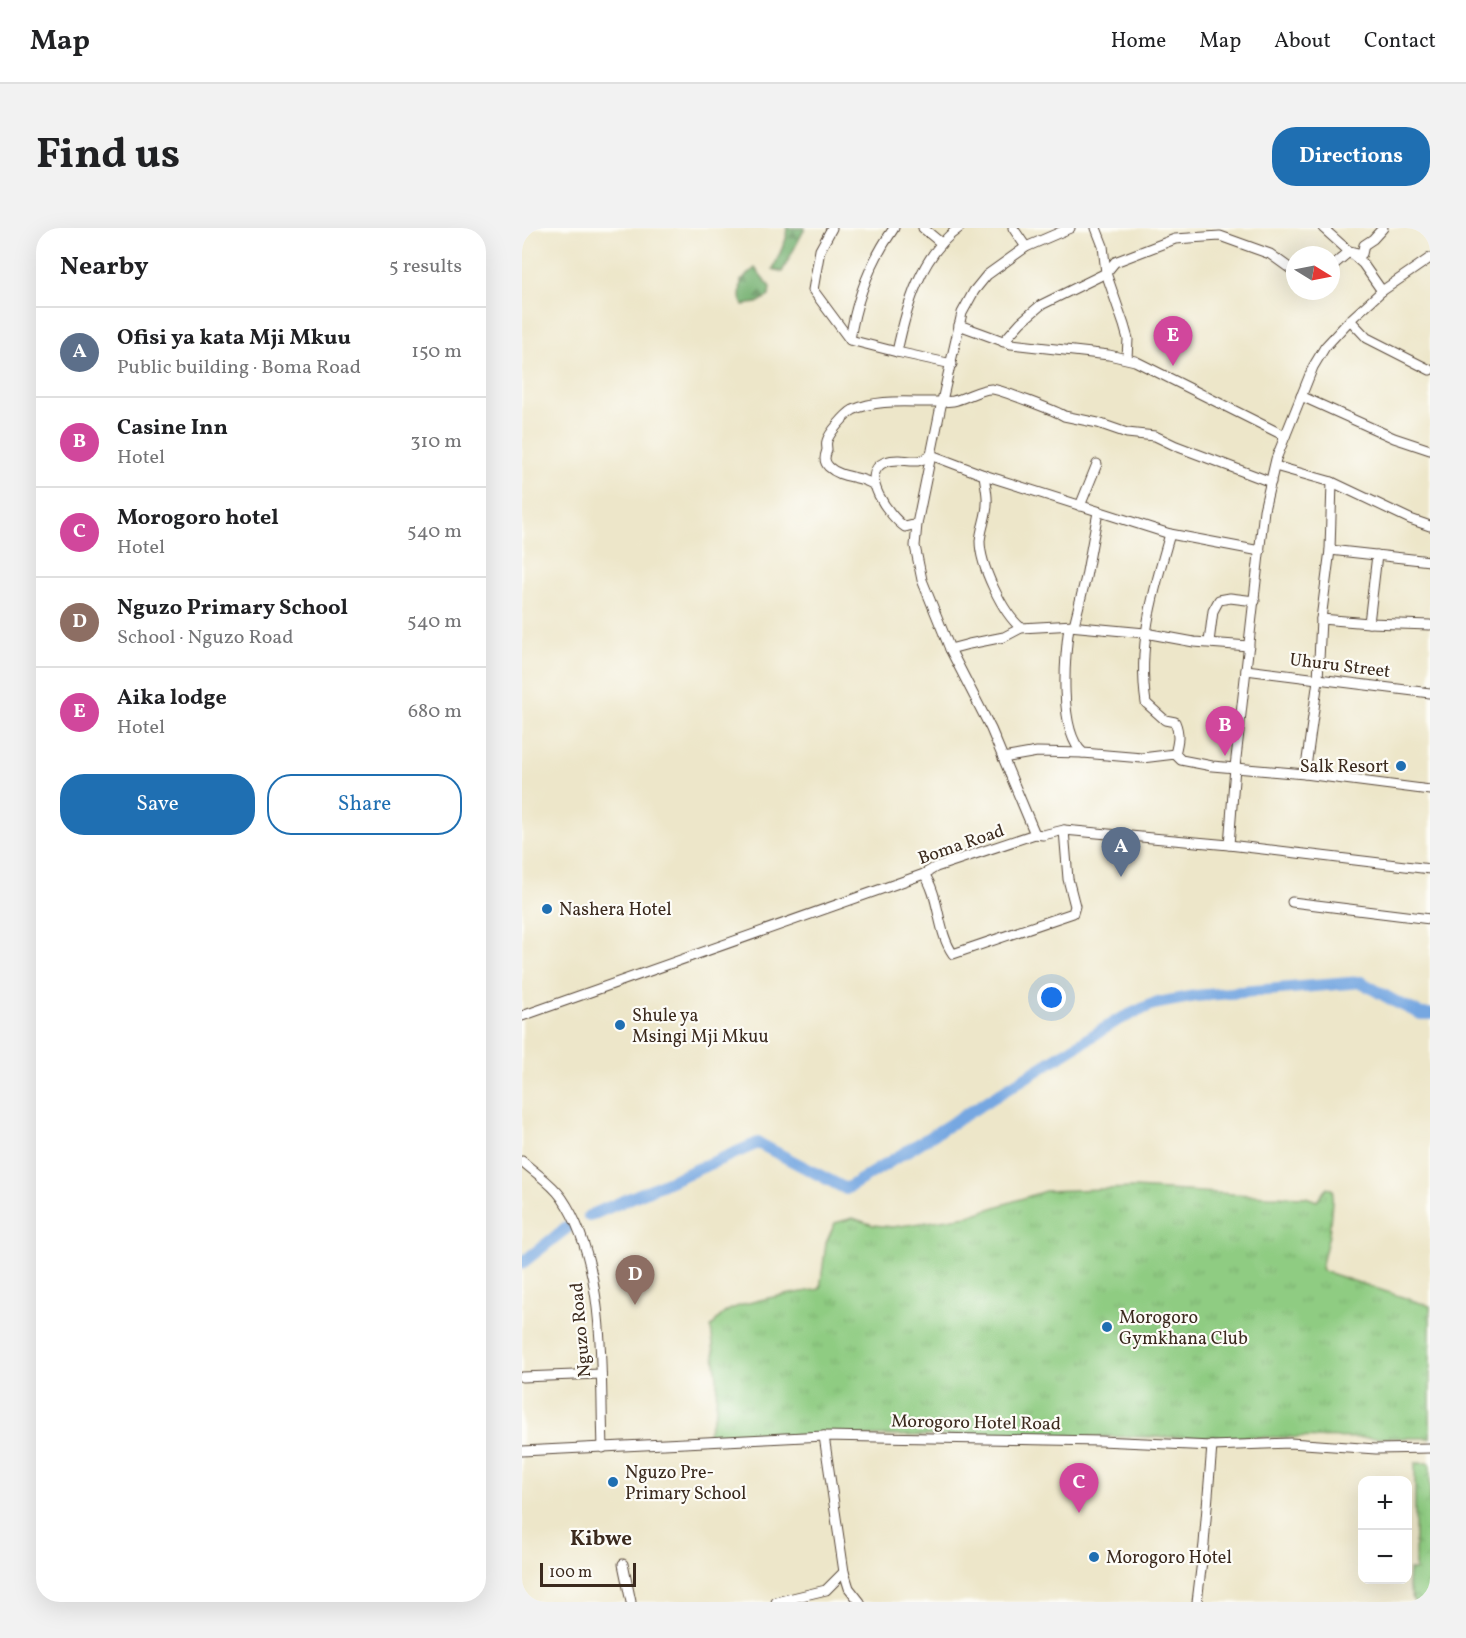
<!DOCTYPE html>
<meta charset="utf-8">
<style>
body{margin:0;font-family:Vollkorn,serif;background:#f2f2f2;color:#202124}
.controls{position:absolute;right:18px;bottom:18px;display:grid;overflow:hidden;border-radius:12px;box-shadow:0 6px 24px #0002}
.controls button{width:54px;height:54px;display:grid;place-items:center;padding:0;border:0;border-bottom:2px solid #e0e0e0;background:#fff;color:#202124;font:30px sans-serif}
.compass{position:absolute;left:764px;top:18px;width:54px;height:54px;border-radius:50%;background:#fff;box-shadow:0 6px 24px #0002;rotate:100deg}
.scale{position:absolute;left:18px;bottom:15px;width:96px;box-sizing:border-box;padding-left:6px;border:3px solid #3b2a1e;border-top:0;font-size:16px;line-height:21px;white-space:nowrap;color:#3b2a1e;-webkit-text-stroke:4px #fdfcf7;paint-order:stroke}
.you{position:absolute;left:530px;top:770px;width:21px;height:21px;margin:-15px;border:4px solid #fff;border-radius:50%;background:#1a73e8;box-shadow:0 0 0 9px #1a73e833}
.badge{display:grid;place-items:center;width:39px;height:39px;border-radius:50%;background:#1f6fb2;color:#fff;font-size:20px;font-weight:700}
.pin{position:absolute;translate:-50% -50px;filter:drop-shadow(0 2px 3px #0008)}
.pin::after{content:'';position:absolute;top:32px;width:21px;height:18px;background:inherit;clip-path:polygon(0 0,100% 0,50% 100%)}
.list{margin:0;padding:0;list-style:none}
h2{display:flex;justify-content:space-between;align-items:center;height:78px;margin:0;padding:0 24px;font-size:26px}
h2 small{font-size:20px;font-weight:400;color:#757577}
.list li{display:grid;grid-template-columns:39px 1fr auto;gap:18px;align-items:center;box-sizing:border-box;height:90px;padding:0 24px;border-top:2px solid #e0e0e0}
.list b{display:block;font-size:22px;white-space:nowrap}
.list p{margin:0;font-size:20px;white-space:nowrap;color:#757577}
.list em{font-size:20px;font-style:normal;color:#757577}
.actions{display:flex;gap:12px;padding:18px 24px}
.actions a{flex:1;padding:14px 0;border:2px solid #1f6fb2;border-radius:24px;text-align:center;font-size:21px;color:#1f6fb2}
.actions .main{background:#1f6fb2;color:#fff}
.map{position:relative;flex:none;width:908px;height:1374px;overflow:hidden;border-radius:24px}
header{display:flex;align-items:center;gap:36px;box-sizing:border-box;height:84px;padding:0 30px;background:#fff;border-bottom:2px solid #e0e0e0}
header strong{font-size:28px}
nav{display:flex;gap:33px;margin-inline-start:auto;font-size:21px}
.intro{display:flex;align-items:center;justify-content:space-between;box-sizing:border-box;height:144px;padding:0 36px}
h1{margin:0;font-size:42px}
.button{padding:15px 27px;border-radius:24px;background:#1f6fb2;color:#fff;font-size:21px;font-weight:700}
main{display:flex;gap:36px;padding:0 36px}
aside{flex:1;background:#fff;border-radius:24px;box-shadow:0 6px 24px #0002}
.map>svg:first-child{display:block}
.grass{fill:url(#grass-tufts);stroke:#657b50;stroke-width:1.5}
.forest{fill:url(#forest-firs);stroke:#576d47;stroke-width:1.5}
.park{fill:url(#park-crowns);stroke:#657b50;stroke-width:1.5}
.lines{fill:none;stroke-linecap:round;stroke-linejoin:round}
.river{stroke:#76a7e1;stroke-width:12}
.minor-casing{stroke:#564638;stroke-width:11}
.minor{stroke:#fff;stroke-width:9}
.poi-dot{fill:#1f6fb2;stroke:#fdfcf7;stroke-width:2}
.labels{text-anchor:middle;stroke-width:4.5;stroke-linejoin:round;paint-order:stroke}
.street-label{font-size:18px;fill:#3b2a1e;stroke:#fdfcf7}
.poi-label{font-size:18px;fill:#3b2a1e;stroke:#fdfcf7;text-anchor:start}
.quarter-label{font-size:21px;font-weight:bold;fill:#3b2a1e;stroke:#fdfcf7}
</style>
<header>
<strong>Map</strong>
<nav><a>Home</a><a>Map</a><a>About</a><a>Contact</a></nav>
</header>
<div class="intro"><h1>Find us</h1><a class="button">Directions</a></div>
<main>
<aside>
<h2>Nearby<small>5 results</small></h2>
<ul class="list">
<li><span class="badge" style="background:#5c6f8a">A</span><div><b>Ofisi ya kata Mji Mkuu</b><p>Public building · Boma Road</p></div><em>150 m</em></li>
<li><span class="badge" style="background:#d1479c">B</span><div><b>Casine Inn</b><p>Hotel</p></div><em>310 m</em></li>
<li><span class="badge" style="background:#d1479c">C</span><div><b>Morogoro hotel</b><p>Hotel</p></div><em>540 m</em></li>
<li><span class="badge" style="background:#8d6e63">D</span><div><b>Nguzo Primary School</b><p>School · Nguzo Road</p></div><em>540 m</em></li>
<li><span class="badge" style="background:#d1479c">E</span><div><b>Aika lodge</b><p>Hotel</p></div><em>680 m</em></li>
</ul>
<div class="actions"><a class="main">Save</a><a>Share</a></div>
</aside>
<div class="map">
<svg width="908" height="1374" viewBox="0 0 908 1374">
<defs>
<pattern id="grass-tufts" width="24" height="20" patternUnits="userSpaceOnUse" patternTransform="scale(1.5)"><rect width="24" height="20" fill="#8fcc82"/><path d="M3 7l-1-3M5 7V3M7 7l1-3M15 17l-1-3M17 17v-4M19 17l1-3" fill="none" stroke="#7caf70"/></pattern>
<pattern id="forest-firs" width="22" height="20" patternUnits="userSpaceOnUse" patternTransform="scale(1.5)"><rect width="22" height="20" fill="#73b070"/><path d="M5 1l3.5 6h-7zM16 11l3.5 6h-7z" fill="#608f5b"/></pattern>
<pattern id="park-crowns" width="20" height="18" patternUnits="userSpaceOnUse" patternTransform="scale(1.5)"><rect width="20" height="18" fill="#8fcc82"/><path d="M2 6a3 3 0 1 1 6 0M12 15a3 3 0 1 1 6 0" fill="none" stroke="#7caf70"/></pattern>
</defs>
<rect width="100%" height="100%" fill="#fdfcf7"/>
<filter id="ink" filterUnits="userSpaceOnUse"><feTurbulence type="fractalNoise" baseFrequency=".0167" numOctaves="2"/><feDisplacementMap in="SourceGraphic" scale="12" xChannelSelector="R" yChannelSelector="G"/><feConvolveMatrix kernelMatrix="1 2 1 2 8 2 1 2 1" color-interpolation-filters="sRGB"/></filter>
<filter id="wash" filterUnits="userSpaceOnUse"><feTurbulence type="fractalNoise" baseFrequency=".008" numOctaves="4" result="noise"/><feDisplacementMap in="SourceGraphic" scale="24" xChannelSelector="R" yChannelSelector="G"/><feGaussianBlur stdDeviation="1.35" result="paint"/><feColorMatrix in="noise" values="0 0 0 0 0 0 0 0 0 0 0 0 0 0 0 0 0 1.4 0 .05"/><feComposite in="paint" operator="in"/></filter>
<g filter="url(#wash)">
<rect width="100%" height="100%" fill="#ede6c9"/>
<!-- grass -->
<path class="grass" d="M805,959L811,962L807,1007L799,1040L801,1043L908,1078V1210L185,1207L194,1182L195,1151L189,1100C194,1092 201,1085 209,1081C235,1070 270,1066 298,1061L304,1015L313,995L331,990L351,997L371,999L399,995L446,988L523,963L612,960L745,968L784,969L795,973Z"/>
<!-- forest -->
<g class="forest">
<polygon points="265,0 283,0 260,44 251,41 264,11"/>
<polygon points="233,40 248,59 247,68 235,75 221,77 218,70 219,52"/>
</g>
<!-- park -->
<polygon class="park" points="893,1235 908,1235 908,1374 892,1374 886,1357 887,1342 893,1342"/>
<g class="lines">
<!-- river -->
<g class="river">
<polyline points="67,988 236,915 324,961 596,792 631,776 673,768 839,754 872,773 899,786 908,786"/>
<polyline points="0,1035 46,999"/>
</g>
</g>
</g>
<g filter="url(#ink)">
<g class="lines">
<defs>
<g id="minor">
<polyline points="310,0 298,22 291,62 328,112 375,124 430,136"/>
<polyline points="401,0 419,15"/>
<polyline points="491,0 504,19"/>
<polyline points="574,0 581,18 584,45 602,97 606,111 605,130"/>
<polyline points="801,0 841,36 860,63"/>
<polyline points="809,39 828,23 840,26 842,17 851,11 861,0"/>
<polyline points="828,92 845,110 908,142"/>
<polyline points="437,97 489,116 587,127 613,133 763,208"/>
<path d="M328,112C334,71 349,33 372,0"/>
<polyline points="481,114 499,94 519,77 584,45 593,34 653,11 698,8 748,26 773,44"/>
<path d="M375,124C384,81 398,27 437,0"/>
<polyline points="779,168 872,210 908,222"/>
<polyline points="753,238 810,254 888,291 908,298"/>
<path d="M462,247C463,256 466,267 465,276C465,288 459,300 458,313C458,337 480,384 499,400"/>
<path d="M352,257C338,247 320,251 307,239C301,233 303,228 305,222C305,219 304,216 305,213C307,205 324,186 331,182C362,168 398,177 431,173C443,171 459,160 470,161C476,161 537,184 542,188L576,195L605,205L633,208L654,218L749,254"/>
<polyline points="558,278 575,236"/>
<path d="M395,296L383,299C368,289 335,246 363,234C377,229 384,234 396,233C400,232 406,229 409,227L462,247L648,306L738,323"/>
<path d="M648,306C632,362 615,416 624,475L643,492L653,494C658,506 656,514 653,526"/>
<polyline points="808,322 908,333"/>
<polyline points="799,391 847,395 908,397"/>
<polyline points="847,395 855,327"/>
<polyline points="552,397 564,349 576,284"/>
<path d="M547,398C543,428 536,503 561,525L620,530L653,526L659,532L690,538L783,546L908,562"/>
<polyline points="547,398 623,405 672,414 727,418"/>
<polyline points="687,414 691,383 697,372 708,370 733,373"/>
<polyline points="428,421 447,416 482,409 499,400 552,397"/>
<polyline points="724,442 908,465"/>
<polyline points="481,530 515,524 561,525"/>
<polyline points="783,546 796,452 799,391 808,322 810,254"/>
<polyline points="513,606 469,501 428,421 400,352 393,318 395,296 420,173 440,85 452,63 465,47 504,19 548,0"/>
<polyline points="707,617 713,539 742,282 754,231 791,139 803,119 828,92 860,63 908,30"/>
<path d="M402,646C418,668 415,704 431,726L551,685L553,678L546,651L542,602"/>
<polyline points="770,674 908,691"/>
<polyline points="0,788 402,646 414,639 513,606 521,607 542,602 707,617 908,641"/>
<path d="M0,933C13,945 30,955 40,970C85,1036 78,1143 81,1220"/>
<polyline points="0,1149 79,1146"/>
<polyline points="302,1208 322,1344 327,1360 338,1374"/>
<polyline points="0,1223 302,1208 578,1213 690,1218 768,1215 854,1221 908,1220"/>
<polyline points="101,1336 109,1374"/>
<polyline points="254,1374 304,1362 322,1344"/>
<polyline points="675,1374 682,1316 690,1218"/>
</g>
</defs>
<!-- minor casing -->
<use href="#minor" class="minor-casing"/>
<!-- minor -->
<use href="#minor" class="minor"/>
</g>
</g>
<!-- markers -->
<g class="poi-dot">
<circle cx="879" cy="538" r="6"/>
<circle cx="25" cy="681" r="6"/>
<circle cx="98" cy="797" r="6"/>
<circle cx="585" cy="1099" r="6"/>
<circle cx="91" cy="1254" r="6"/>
<circle cx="572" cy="1329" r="6"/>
</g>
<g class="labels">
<!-- street labels -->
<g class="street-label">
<text transform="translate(818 437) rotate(7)" y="6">Uhuru Street</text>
<text transform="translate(439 616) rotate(-19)" y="6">Boma Road</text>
<text transform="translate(58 1102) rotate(-95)" y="6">Nguzo Road</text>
<text transform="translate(454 1194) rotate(1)" y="6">Morogoro Hotel Road</text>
</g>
<!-- poi labels -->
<g class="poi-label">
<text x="867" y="544" text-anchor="end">Salk Resort</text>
<text x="37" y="687">Nashera Hotel</text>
<text x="110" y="793">Shule ya<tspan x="110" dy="21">Msingi Mji Mkuu</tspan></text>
<text x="597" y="1095">Morogoro<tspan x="597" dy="21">Gymkhana Club</tspan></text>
<text x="103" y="1250">Nguzo Pre-<tspan x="103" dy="21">Primary School</tspan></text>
<text x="584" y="1335">Morogoro Hotel</text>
</g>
<!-- quarter labels -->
<g class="quarter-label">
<text x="79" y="1317">Kibwe</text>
</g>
</g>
</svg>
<div class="controls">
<button>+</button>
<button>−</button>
</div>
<svg class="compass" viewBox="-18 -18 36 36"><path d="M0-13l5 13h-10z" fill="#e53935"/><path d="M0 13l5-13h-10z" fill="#757577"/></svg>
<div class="scale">100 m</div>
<div class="you"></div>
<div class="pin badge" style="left:599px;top:649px;background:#5c6f8a">A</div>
<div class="pin badge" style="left:703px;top:528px;background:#d1479c">B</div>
<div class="pin badge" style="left:557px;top:1285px;background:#d1479c">C</div>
<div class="pin badge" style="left:113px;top:1077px;background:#8d6e63">D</div>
<div class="pin badge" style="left:651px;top:138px;background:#d1479c">E</div>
</div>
</main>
